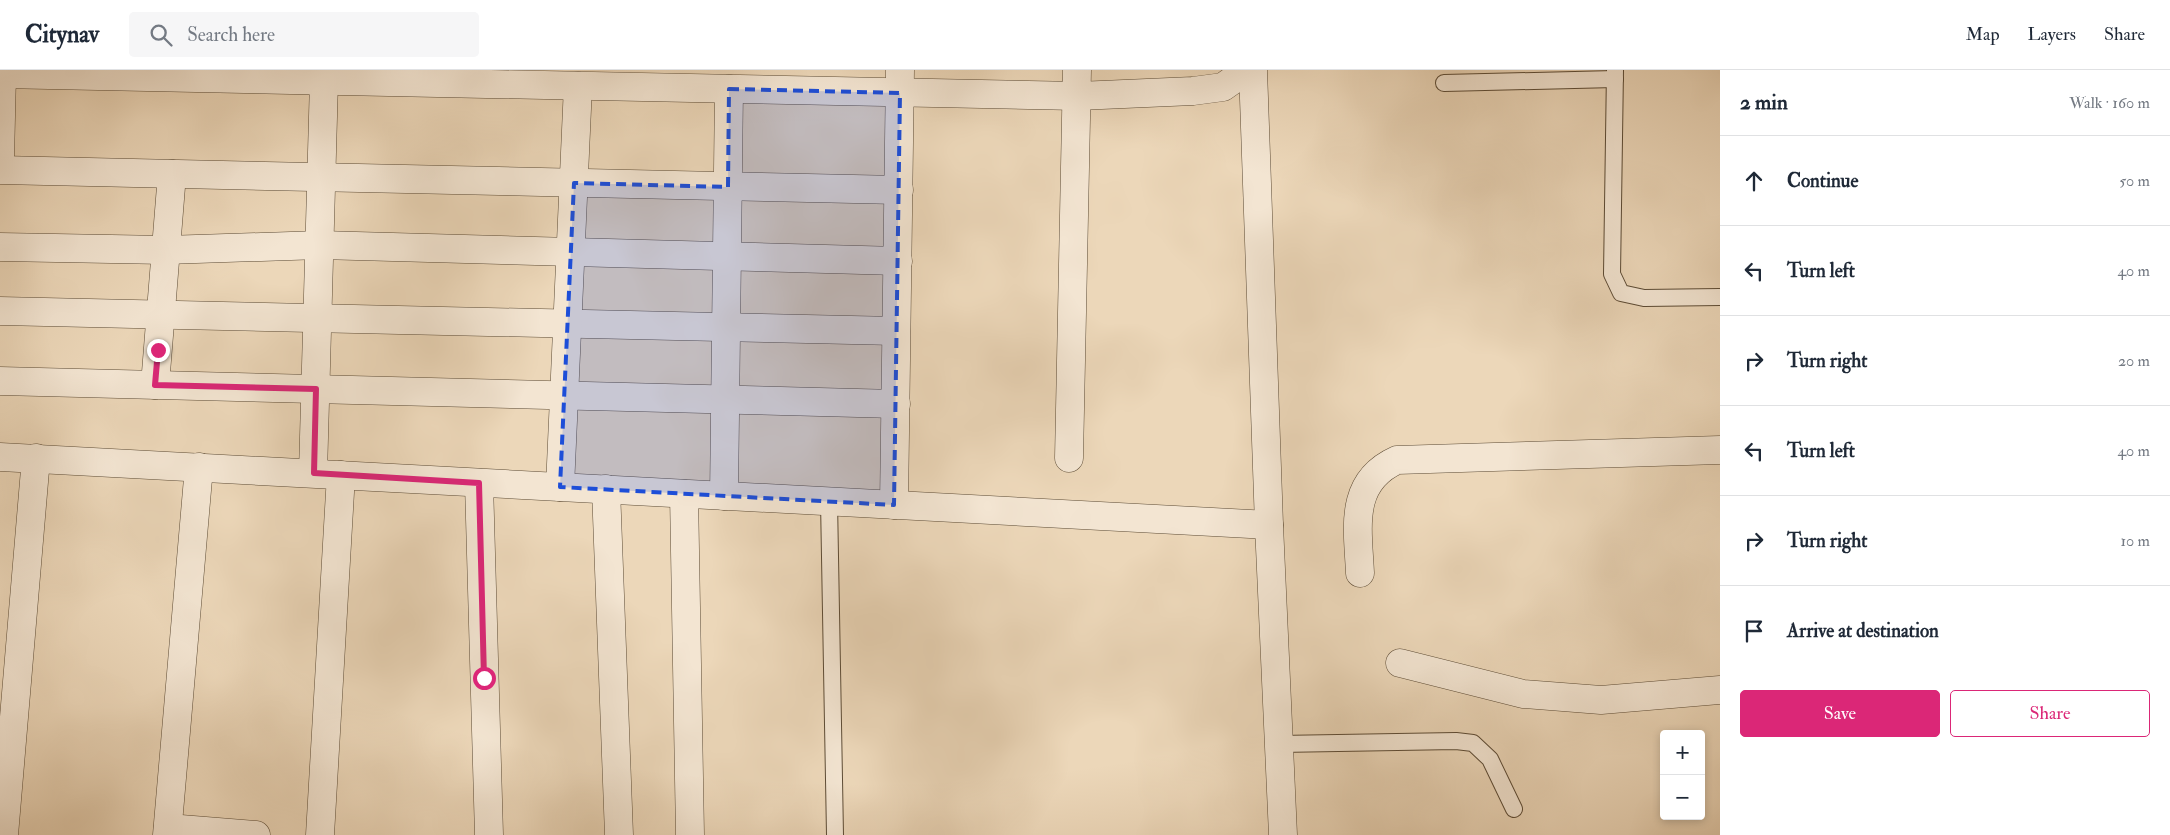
<!DOCTYPE html>
<meta charset="utf-8">
<style>
body{margin:0;font-family:"IM FELL Double Pica",serif;background:#f6f6f7;color:#1f2937}
.controls{position:absolute;right:15px;bottom:15px;display:grid;overflow:hidden;border-radius:5px;box-shadow:0 2px 8px #0003}
.controls button{width:45px;height:45px;display:grid;place-items:center;padding:0;border:0;border-bottom:1px solid #e0e1e3;background:#fff;color:#1f2937;font:25px sans-serif}
.stop{position:absolute;width:15px;height:15px;margin:-11px;border:4px solid #db2777;border-radius:50%;background:#fff}
.stop.end{background:#db2777;border-color:#fff;box-shadow:0 1px 5px #0008}
.list{margin:0;padding:0;list-style:none}
h2{display:flex;justify-content:space-between;align-items:center;height:65px;margin:0;padding:0 20px;font-size:21px}
h2 small{font-size:16px;font-weight:400;color:#747a83}
.list li{display:grid;grid-template-columns:32px 1fr auto;gap:15px;align-items:center;box-sizing:border-box;height:90px;padding:0 20px;border-top:1px solid #e0e1e3}
.list b{display:block;font-size:19px;white-space:nowrap}
.list em{font-size:16px;font-style:normal;color:#747a83}
.actions{display:flex;gap:10px;padding:15px 20px}
.actions a{flex:1;padding:11px 0;border:1px solid #db2777;border-radius:5px;text-align:center;font-size:18px;color:#db2777}
.actions .main{background:#db2777;color:#fff}
.icon{flex:none;width:28px;height:28px;fill:none;stroke:currentColor;stroke-width:2;stroke-linecap:round;stroke-linejoin:round}
.map{position:relative;flex:none;width:1720px;height:765px;overflow:hidden}
header{display:flex;align-items:center;gap:30px;box-sizing:border-box;height:70px;padding:0 25px;background:#fff;border-bottom:1px solid #e0e1e3}
header strong{font-size:24px}
nav{display:flex;gap:28px;margin-inline-start:auto;font-size:18px}
.search{width:350px;height:45px;background:#f6f6f7;display:flex;align-items:center;gap:12px;box-sizing:border-box;padding:0 18px;border-radius:5px;color:#747a83;font-size:19px}
main{display:flex}
aside{flex:1;background:#fff}
.map>svg:first-child{display:block}
.lines{fill:none;stroke-linecap:round;stroke-linejoin:round}
.lane-casing{stroke:#5d4c36;stroke-width:18}
.street-casing{stroke:#5d4c36;stroke-width:29}
.lane{stroke:#f3e5d2;stroke-width:16}
.street{stroke:#f3e5d2;stroke-width:28}
.route{stroke:#db2777;stroke-width:6}
.marked{fill:#1d4ed8;fill-opacity:0.2;stroke:#1d4ed8;stroke-width:4;stroke-dasharray:10 6;stroke-linejoin:round}
</style>
<header>
<strong>Citynav</strong>
<div class="search"><svg class="icon" aria-label="search" viewBox="0 0 24 24"><circle cx="10" cy="10" r="6"/><path d="M15 15l6 6"/></svg>Search here</div>
<nav><a>Map</a><a>Layers</a><a>Share</a></nav>
</header>
<main>
<div class="map">
<svg width="1720" height="765" viewBox="0 0 1720 765">
<rect width="100%" height="100%" fill="#ecd7b9"/>
<filter id="stains"><feTurbulence type="fractalNoise" baseFrequency=".004" numOctaves="4"/><feColorMatrix values="0 0 0 0 .2 0 0 0 0 .09 0 0 0 0 .02 0 0 0 .5 -.17"/></filter>
<radialGradient id="worn" r=".72"><stop offset=".6" stop-color="#630" stop-opacity="0"/><stop offset="1" stop-color="#630" stop-opacity=".3"/></radialGradient>
<g class="lines">
<defs>
<g id="lane">
<polyline points="1615,0 1612,204 1621,223 1644,228 1720,227"/>
<polyline points="1444,13 1615,9"/>
<polyline points="829,431 835,765"/>
<polyline points="1279,674 1456,671 1473,673 1490,689 1514,739"/>
</g>
<g id="street">
<polyline points="1253,0 1269,455 1283,765"/>
<polyline points="0,4 1078,26 1193,21 1223,17 1247,0"/>
<polyline points="0,89 2,4"/>
<polyline points="0,100 899,120"/>
<polyline points="0,177 166,180 320,175 898,191"/>
<polyline points="0,241 896,261"/>
<polyline points="0,311 896,334"/>
<polyline points="155,315 172,104"/>
<polyline points="0,387 1269,455"/>
<polyline points="1069,388 1077,0"/>
<polyline points="313,403 324,11"/>
<polyline points="479,413 489,765"/>
<polyline points="560,417 578,16"/>
<polyline points="606,419 619,765"/>
<polyline points="684,424 690,765"/>
<polyline points="724,426 729,19"/>
<polyline points="894,435 900,0"/>
<path d="M1360,503C1358,459 1348,412 1397,390L1720,380"/>
<polyline points="1400,593 1523,624 1601,630 1720,620"/>
<polyline points="168,758 256,765"/>
<polyline points="4,765 36,388"/>
<polyline points="167,765 199,397"/>
<polyline points="320,765 341,405"/>
</g>
</defs>
<!-- lane casing -->
<use href="#lane" class="lane-casing"/>
<!-- street casing -->
<use href="#street" class="street-casing"/>
<!-- lane -->
<use href="#lane" class="lane"/>
<!-- street -->
<use href="#street" class="street"/>
</g>
<g class="lines">
<!-- route -->
<polyline class="route" points="158,280 155,315 316,319 314,403 479,413 484,608"/>
</g>
<!-- marked area -->
<path class="marked" d="M729,19L900,23L894,435L560,417L574,113L728,117Z"/>
<rect width="100%" height="100%" filter="url(#stains)"/>
<rect width="100%" height="100%" fill="url(#worn)"/>
</svg>
<div class="controls">
<button>+</button>
<button>−</button>
</div>
<div class="stop" style="left:484px;top:608px"></div>
<div class="stop end" style="left:158px;top:280px"></div>
</div>
<aside>
<h2>2 min<small>Walk · 160 m</small></h2>
<ul class="list">
<li><svg class="icon" aria-label="ahead" viewBox="0 0 24 24"><path d="M12 20V5M6 11l6-6 6 6"/></svg><div><b>Continue</b></div><em>50 m</em></li>
<li><svg class="icon" aria-label="left" viewBox="0 0 24 24"><path d="M17 20v-9H6M10 6l-5 5 5 5"/></svg><div><b>Turn left</b></div><em>40 m</em></li>
<li><svg class="icon" aria-label="right" viewBox="0 0 24 24"><path d="M7 20v-9h11M14 6l5 5-5 5"/></svg><div><b>Turn right</b></div><em>20 m</em></li>
<li><svg class="icon" aria-label="left" viewBox="0 0 24 24"><path d="M17 20v-9H6M10 6l-5 5 5 5"/></svg><div><b>Turn left</b></div><em>40 m</em></li>
<li><svg class="icon" aria-label="right" viewBox="0 0 24 24"><path d="M7 20v-9h11M14 6l5 5-5 5"/></svg><div><b>Turn right</b></div><em>10 m</em></li>
<li><svg class="icon" aria-label="arrive" viewBox="0 0 24 24"><path d="M6 21V4h12l-3 4 3 4H6"/></svg><div><b>Arrive at destination</b></div></li>
</ul>
<div class="actions"><a class="main">Save</a><a>Share</a></div>
</aside>
</main>
